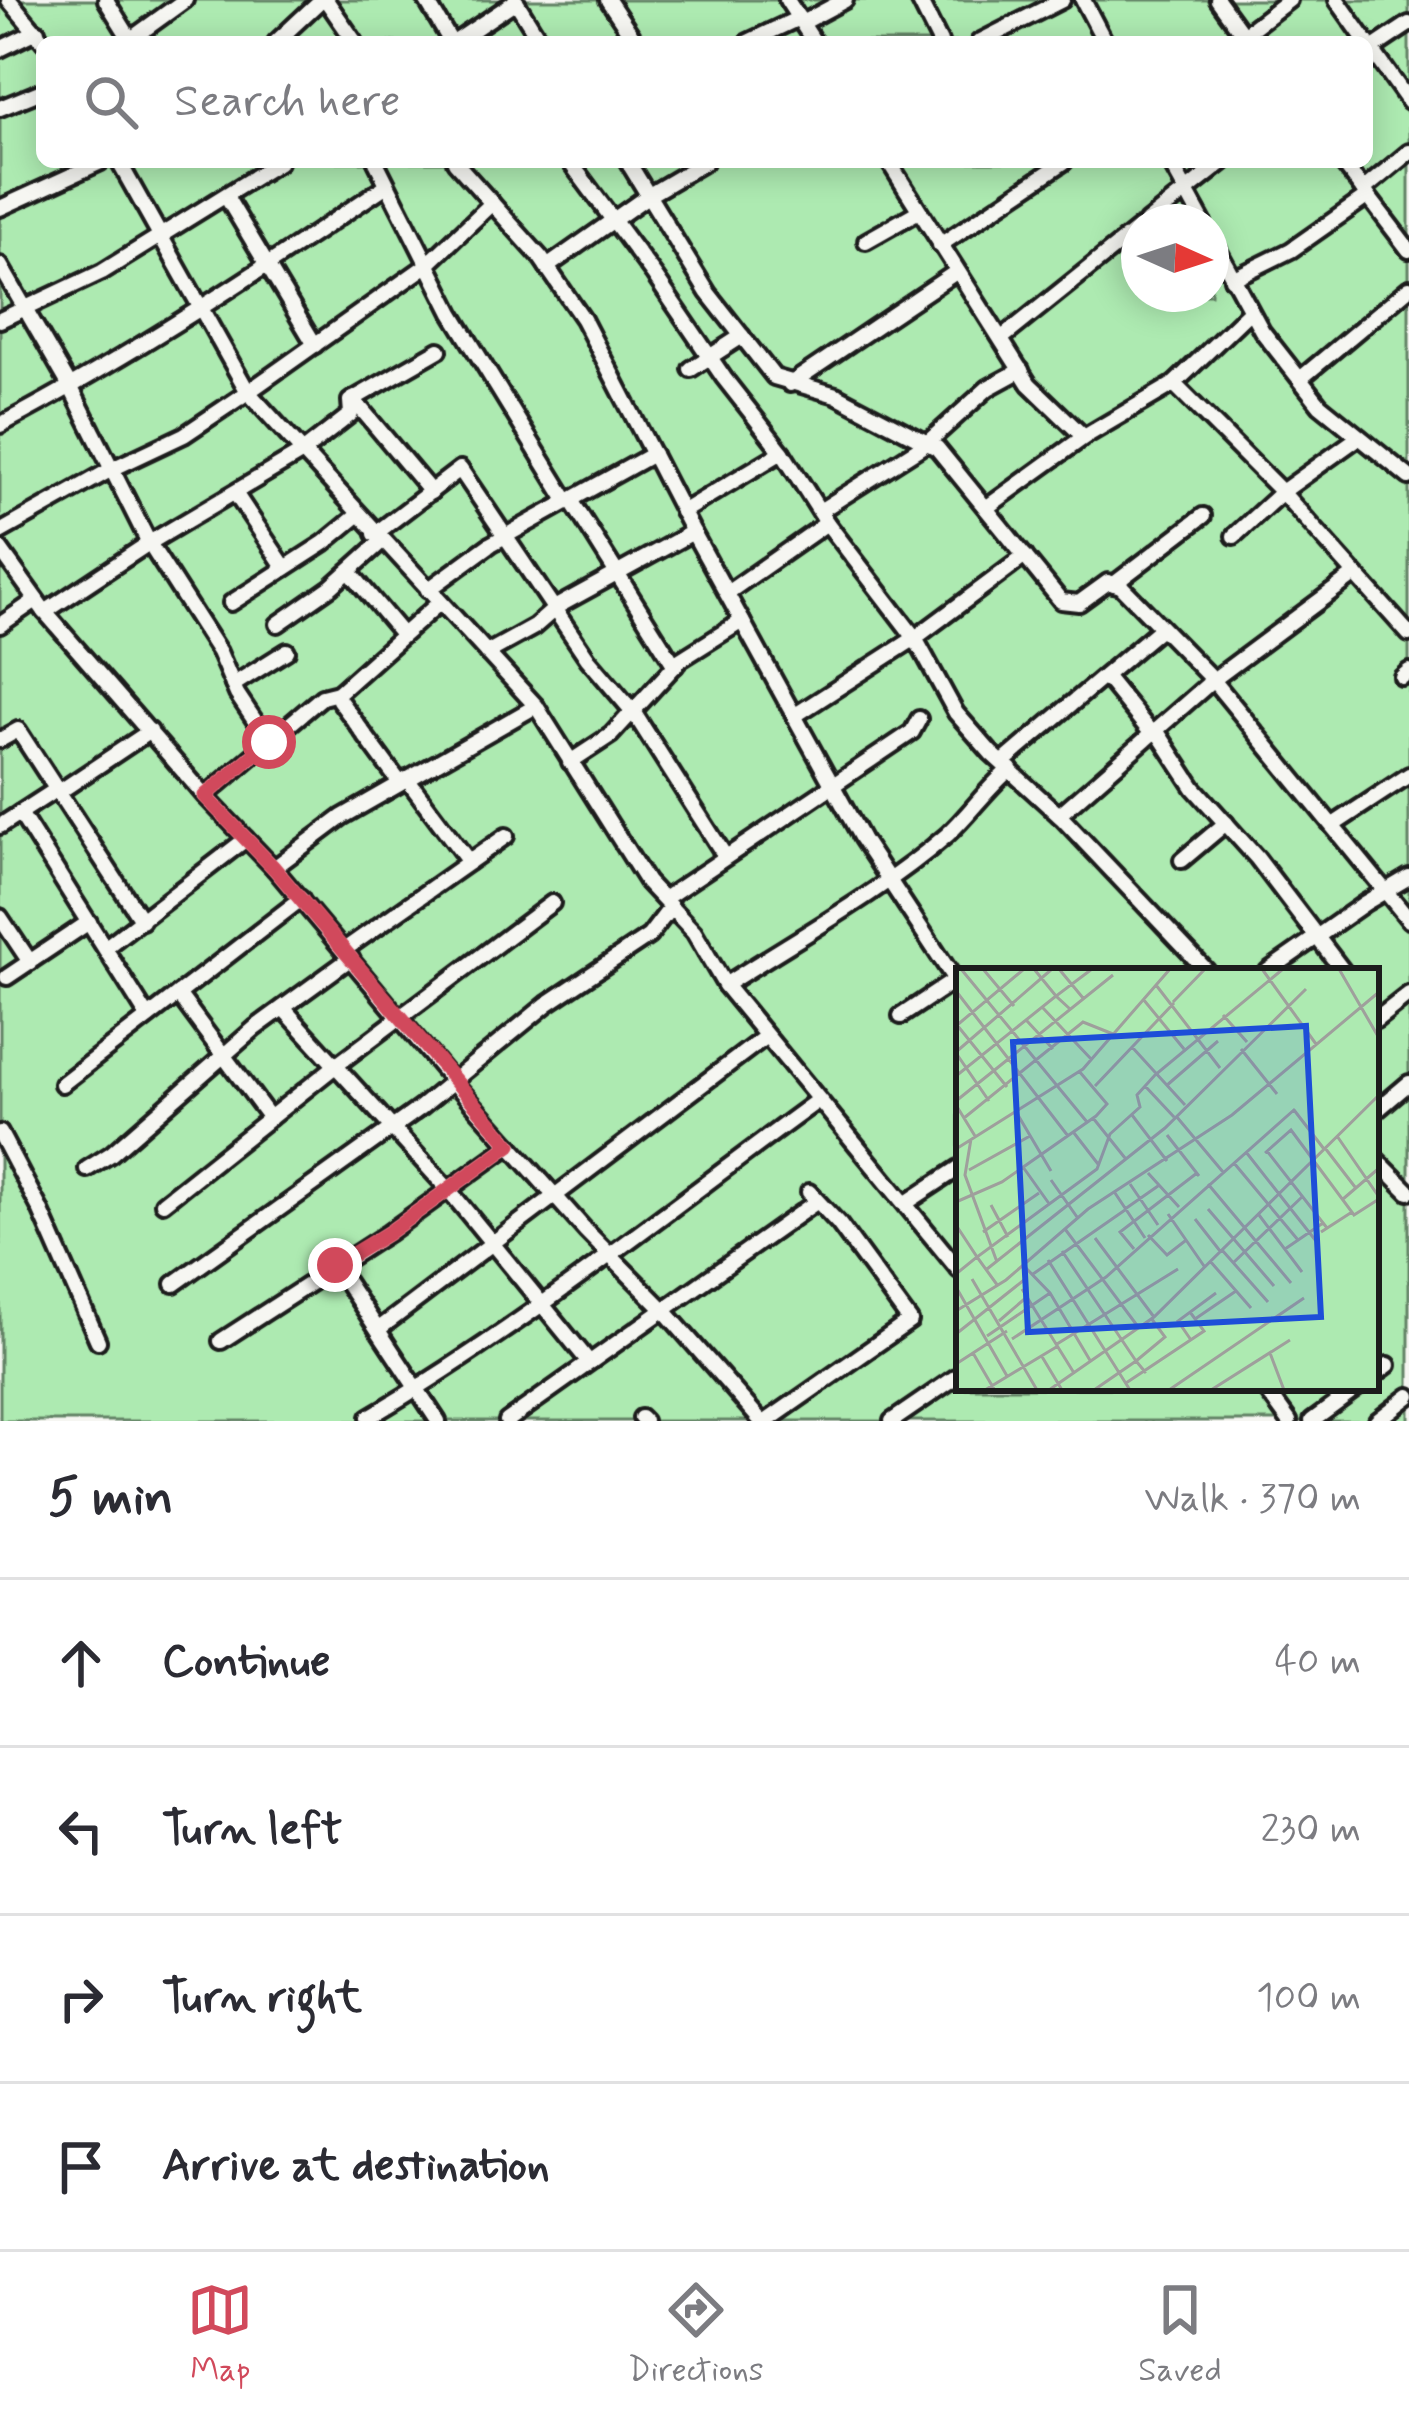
<!DOCTYPE html>
<meta charset="utf-8">
<style>
body{margin:0;font-family:Mynerve,sans-serif;background:#f7f7f7;color:#2b2b33}
.compass{position:absolute;left:1121px;top:204px;width:108px;height:108px;border-radius:50%;background:#fff;box-shadow:0 6px 30px #0003;rotate:93deg}
.stop{position:absolute;width:36px;height:36px;margin:-27px;border:9px solid #d1495b;border-radius:50%;background:#fff}
.stop.end{background:#d1495b;border-color:#fff;box-shadow:0 3px 12px #0008}
.list{margin:0;padding:0;list-style:none}
h2{display:flex;justify-content:space-between;align-items:center;height:156px;margin:0;padding:0 48px;font-size:51px}
h2 small{font-size:39px;font-weight:400;color:#7c7c81}
.list li{display:grid;grid-template-columns:78px 1fr auto;gap:36px;align-items:center;box-sizing:border-box;height:168px;padding:0 48px;border-top:3px solid #e1e1e2}
.list b{display:block;font-size:45px;white-space:nowrap}
.list em{font-size:39px;font-style:normal;color:#7c7c81}
.icon{flex:none;width:66px;height:66px;fill:none;stroke:currentColor;stroke-width:2;stroke-linecap:round;stroke-linejoin:round}
.map{position:relative;flex:none;width:1409px;height:1421px;overflow:hidden}
.search{position:absolute;background:#fff;box-shadow:0 6px 30px #0003;left:36px;right:36px;top:36px;height:132px;display:flex;align-items:center;gap:30px;box-sizing:border-box;padding:0 42px;border-radius:18px;color:#7c7c81;font-size:45px}
.sheet{height:828px;background:#fff}
nav{display:flex;justify-content:space-around;align-items:center;box-sizing:border-box;height:168px;border-top:3px solid #e1e1e2;background:#fff;font-size:33px;color:#7c7c81}
nav a{display:grid;justify-items:center;gap:6px}
nav .on{color:#d1495b}
.map>svg:first-child{display:block}
.green{fill:#adeab1;stroke:#648366;stroke-width:3;fill-rule:evenodd}
.lines{fill:none;stroke-linecap:round;stroke-linejoin:round}
.minor-casing{stroke:#1c1c1c;stroke-width:22}
.minor{stroke:#f6f6f2;stroke-width:14}
.route{stroke:#d1495b;stroke-width:15}
.inset-road{fill:none;stroke:#9f9f9c;stroke-width:3}
.view{fill:#1d4ed8;fill-opacity:0.15;stroke:#1d4ed8;stroke-width:6}
.inset-edge{fill:none;stroke:#1c1c1c;stroke-width:6}
</style>
<div class="map">
<svg width="1409" height="1421" viewBox="0 0 1409 1421">
<rect width="100%" height="100%" fill="#f6f6f2"/>
<filter id="ink" filterUnits="userSpaceOnUse"><feTurbulence type="fractalNoise" baseFrequency=".00833" numOctaves="2"/><feDisplacementMap in="SourceGraphic" scale="24" xChannelSelector="R" yChannelSelector="G"/><feConvolveMatrix kernelMatrix="1 2 1 2 8 2 1 2 1" color-interpolation-filters="sRGB"/></filter>
<g filter="url(#ink)">
<!-- green -->
<path class="green" d="M0,0H1409V1421H0ZM42,42H1367V162H42ZM1139,222H1211V294H1139ZM959,971H1376V1388H959Z"/>
<g class="lines">
<defs>
<g id="minor">
<polyline points="9,0 44,42"/>
<polyline points="106,0 132,42"/>
<polyline points="326,0 355,42"/>
<polyline points="426,0 451,42"/>
<polyline points="515,0 541,42"/>
<polyline points="608,0 636,42"/>
<polyline points="787,0 814,42"/>
<polyline points="919,0 940,42"/>
<polyline points="1083,0 1105,42"/>
<polyline points="1218,0 1247,40"/>
<polyline points="1337,0 1409,102"/>
<polyline points="802,23 845,0"/>
<polyline points="127,42 185,0"/>
<polyline points="276,42 321,0"/>
<polyline points="455,42 516,1"/>
<polyline points="748,42 799,18"/>
<polyline points="979,42 1062,0"/>
<polyline points="1234,42 1289,0"/>
<polyline points="0,49 37,31"/>
<polyline points="1367,52 1409,24"/>
<polyline points="0,108 42,91"/>
<polyline points="119,162 248,392 536,706 647,882 694,932 725,985 959,1270"/>
<polyline points="376,162 452,313 568,502"/>
<polyline points="455,162 541,258 583,319 693,532 862,839 959,986"/>
<polyline points="570,162 654,275 724,378 782,452 827,523 915,638 956,713 991,753 1062,818 1207,971"/>
<polyline points="628,162 708,293 774,377 836,395 937,448 1061,601 1079,603 1108,582 1121,586 1213,680 1409,920"/>
<polyline points="889,162 1029,384 1084,437 1174,384 1250,311"/>
<polyline points="1170,162 1203,222"/>
<polyline points="1342,162 1409,250"/>
<polyline points="1363,190 1409,152"/>
<polyline points="227,198 315,345"/>
<polyline points="0,208 101,162"/>
<polyline points="1147,222 1223,162"/>
<polyline points="1211,237 1262,331 1320,405 1409,477"/>
<polyline points="866,241 919,211"/>
<polyline points="940,245 1064,162"/>
<polyline points="0,265 71,388 149,543 219,652 237,694 269,742"/>
<polyline points="547,267 649,195 705,162"/>
<polyline points="1232,279 1291,250 1368,196"/>
<polyline points="0,320 102,272 279,162"/>
<polyline points="1002,338 1139,228"/>
<polyline points="691,369 742,336"/>
<polyline points="1300,379 1409,288"/>
<polyline points="790,384 956,272"/>
<polyline points="1174,384 1282,492 1409,634"/>
<polyline points="353,399 431,492"/>
<path d="M0,425C135,354 261,270 387,185"/>
<polyline points="235,493 285,568"/>
<polyline points="571,500 675,666"/>
<polyline points="986,508 1084,437"/>
<polyline points="820,511 927,443 988,388 1021,370"/>
<polyline points="682,512 782,452"/>
<polyline points="0,532 112,469 184,435 248,392 427,265 492,203"/>
<polyline points="375,534 460,469 588,659 634,713 725,856"/>
<polyline points="1234,536 1282,492 1359,437"/>
<polyline points="0,549 45,612 205,796 274,868 450,1078 586,1231 663,1309 761,1421"/>
<polyline points="349,571 402,634"/>
<polyline points="1114,584 1203,516"/>
<polyline points="428,590 491,544 653,454"/>
<polyline points="727,593 827,523"/>
<polyline points="231,603 324,543 358,515"/>
<polyline points="45,612 149,543 301,453 351,414 350,401 439,350"/>
<polyline points="278,624 331,587 382,541"/>
<polyline points="0,625 36,600"/>
<polyline points="487,653 534,627 558,606 693,532"/>
<polyline points="1105,676 1152,734"/>
<polyline points="1402,677 1409,671"/>
<polyline points="233,685 287,651"/>
<polyline points="794,716 915,638 1025,556"/>
<polyline points="1156,730 1194,788 1257,858 1343,971"/>
<polyline points="0,740 18,730 142,921"/>
<polyline points="570,762 611,735 680,660 742,621"/>
<polyline points="1003,762 1161,628"/>
<polyline points="407,779 469,862"/>
<polyline points="400,783 339,700 338,693 439,603"/>
<polyline points="59,792 150,731"/>
<polyline points="205,796 322,697 338,693"/>
<polyline points="20,813 148,1017"/>
<polyline points="1059,815 1213,680 1354,575"/>
<polyline points="1333,825 1409,775"/>
<polyline points="0,826 57,789"/>
<polyline points="1182,860 1226,823"/>
<polyline points="274,868 342,817 536,706"/>
<polyline points="664,899 912,732 919,719"/>
<polyline points="0,917 30,962"/>
<polyline points="106,947 246,839"/>
<polyline points="344,950 506,836"/>
<polyline points="1268,971 1365,903 1409,877"/>
<polyline points="7,977 89,922"/>
<path d="M725,985C799,937 880,893 947,835C970,814 986,789 1010,769"/>
<polyline points="178,994 270,1118"/>
<polyline points="283,1008 448,1189 589,1362"/>
<polyline points="901,1016 955,980"/>
<polyline points="1376,1020 1409,994"/>
<polyline points="62,1084 301,899"/>
<polyline points="1376,1111 1409,1083"/>
<polyline points="0,1133 40,1209 98,1341"/>
<polyline points="1376,1159 1409,1192"/>
<polyline points="87,1169 111,1154 255,1028 351,958"/>
<polyline points="163,1203 334,1067 552,903"/>
<polyline points="906,1203 959,1168"/>
<polyline points="335,1265 438,1421"/>
<polyline points="174,1284 420,1108 547,1004 649,936 671,907"/>
<polyline points="380,1328 765,1037"/>
<polyline points="221,1341 388,1233 510,1145"/>
<polyline points="1376,1374 1388,1365"/>
<polyline points="1265,1388 1289,1421"/>
<path d="M369,1417C526,1325 670,1208 817,1101"/>
<polyline points="641,1418 644,1421"/>
<polyline points="507,1421 816,1202"/>
<polyline points="767,1421 910,1321 839,1224 809,1192"/>
<polyline points="892,1421 959,1375"/>
<polyline points="1312,1421 1357,1388"/>
<polyline points="1377,1421 1409,1396"/>
</g>
</defs>
<!-- minor casing -->
<use href="#minor" class="minor-casing"/>
<!-- minor -->
<use href="#minor" class="minor"/>
</g>
</g>
<g class="lines" filter="url(#ink)">
<!-- route -->
<polyline class="route" points="269,742 205,796 274,868 510,1145 388,1233 335,1265"/>
</g>
<!-- overview -->
<g transform="translate(956 968)">
<rect width="423" height="423" fill="#f6f6f2"/>
<path d="M0,1H423V422H0Z" fill="#adeab1"/>
<path class="inset-road" d="M5,1L131,154M27,1L58,38M103,1L127,30M306,1L360,76M383,1L423,70M200,17L264,100M0,23L112,168M187,31L228,81M217,34L249,1M87,40L136,92M114,41L100,28L136,1M267,47L291,74M71,53L97,81M1,57L51,119M0,58L68,1M176,79L229,137M285,81L321,126M0,84L96,1M0,85L33,133M0,108L100,28L78,1M139,118L218,35M189,118L218,149M210,118L262,73M0,133L157,7M0,137L19,168M59,142L95,203M338,142L368,181M176,147L211,193M220,148L267,204M8,150L127,54L157,66M137,150L169,190M118,165L142,196M211,167L243,208M381,168L423,229M15,171L9,207L41,294M369,180L399,219M0,181L127,101L214,1M311,183L371,260M290,184L360,273M309,185L335,162L398,247L423,231M278,195L342,272M67,199L94,237M13,202L74,168M192,205L223,239M95,212L121,249M174,216L202,257M252,216L335,315M159,225L189,270M387,231L422,201M0,234L46,214L140,148L151,136L123,103M35,237L52,269M169,241L202,218M252,241L318,318M212,246L248,298M303,247L346,304M239,251L264,283M0,257L21,289L0,306M109,261L183,360M27,264L83,225M365,264L396,244M192,267L211,287L229,273M139,270L198,349M178,281L164,264L241,205M329,281L367,255M266,282L312,334M106,283L180,393L138,422M92,292L174,422M254,293L295,340M277,295L347,228M68,298L94,325L135,394M31,301L209,160L350,21M77,306L169,242M16,311L81,422M42,318L21,289L141,201L154,166L184,139L181,127L199,107L327,1M0,319L51,408M66,321L118,405M0,343L50,312L132,241L276,147L423,24M239,351L280,323M43,353L72,328M0,366L68,312M31,368L94,325M56,371L150,309L339,141M235,372L222,353L260,325M101,376L222,301M17,385L38,421M314,385L328,422M85,387L106,422M0,396L51,363M190,405L180,393L209,369L195,350M170,415L248,363L234,344M29,422L102,378M93,422L198,349L423,127M213,422L348,330M255,422L334,372"/>
<path class="view" d="M350,58L365,349L72,364L57,74Z"/>
<rect width="423" height="423" class="inset-edge"/>
</g>
</svg>
<svg class="compass" viewBox="-18 -18 36 36"><path d="M0-13l5 13h-10z" fill="#e53935"/><path d="M0 13l5-13h-10z" fill="#7c7c81"/></svg>
<div class="stop" style="left:269px;top:742px"></div>
<div class="stop end" style="left:335px;top:1265px"></div>
<div class="search"><svg class="icon" aria-label="search" viewBox="0 0 24 24"><circle cx="10" cy="10" r="6"/><path d="M15 15l6 6"/></svg>Search here</div>
</div>
<section class="sheet">
<h2>5 min<small>Walk · 370 m</small></h2>
<ul class="list">
<li><svg class="icon" aria-label="ahead" viewBox="0 0 24 24"><path d="M12 20V5M6 11l6-6 6 6"/></svg><div><b>Continue</b></div><em>40 m</em></li>
<li><svg class="icon" aria-label="left" viewBox="0 0 24 24"><path d="M17 20v-9H6M10 6l-5 5 5 5"/></svg><div><b>Turn left</b></div><em>230 m</em></li>
<li><svg class="icon" aria-label="right" viewBox="0 0 24 24"><path d="M7 20v-9h11M14 6l5 5-5 5"/></svg><div><b>Turn right</b></div><em>100 m</em></li>
<li><svg class="icon" aria-label="arrive" viewBox="0 0 24 24"><path d="M6 21V4h12l-3 4 3 4H6"/></svg><div><b>Arrive at destination</b></div></li>
</ul>
</section>
<nav>
<a class="on"><svg class="icon" aria-label="map" viewBox="0 0 24 24"><path d="M3 6l6-2 6 2 6-2v14l-6 2-6-2-6 2zM9 4v14M15 6v14"/></svg>Map</a>
<a><svg class="icon" aria-label="directions" viewBox="0 0 24 24"><path d="M12 3l9 9-9 9-9-9zM9 14v-3h6M13 9l2 2-2 2"/></svg>Directions</a>
<a><svg class="icon" aria-label="saved" viewBox="0 0 24 24"><path d="M7 4h10v16l-5-4-5 4z"/></svg>Saved</a>
</nav>
